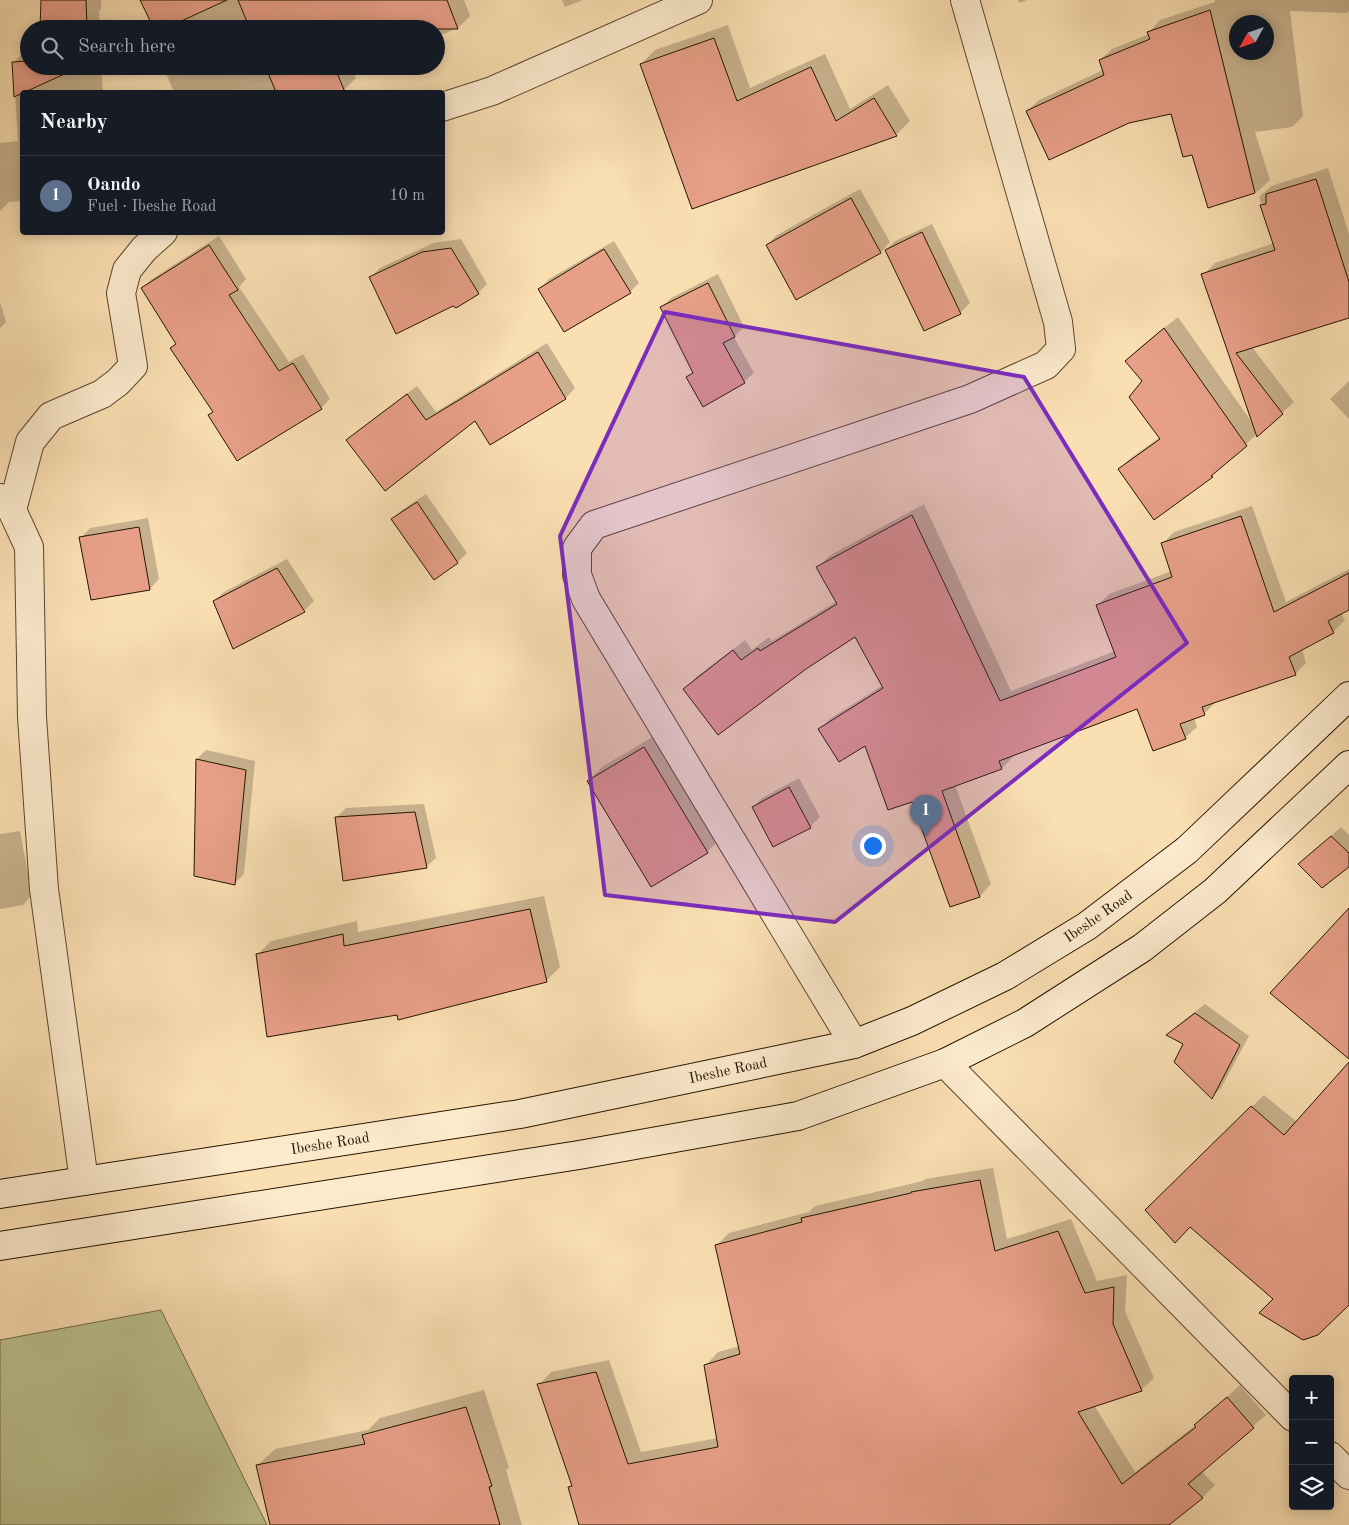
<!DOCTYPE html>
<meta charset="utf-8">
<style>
body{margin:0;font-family:"Old Standard TT",serif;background:#242831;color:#f1f3f6}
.controls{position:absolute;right:15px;bottom:15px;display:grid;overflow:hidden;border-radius:5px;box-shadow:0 2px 12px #0003}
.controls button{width:45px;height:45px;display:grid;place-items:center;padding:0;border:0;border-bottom:1px solid #363941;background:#171b24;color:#f1f3f6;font:25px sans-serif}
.compass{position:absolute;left:1229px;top:15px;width:45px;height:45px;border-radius:50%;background:#171b24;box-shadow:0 2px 12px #0003;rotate:230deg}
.you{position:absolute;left:872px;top:845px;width:18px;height:18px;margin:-12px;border:4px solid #fff;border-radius:50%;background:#1a73e8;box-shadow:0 0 0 8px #1a73e833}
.badge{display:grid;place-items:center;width:32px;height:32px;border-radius:50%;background:#0b8043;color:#fff;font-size:16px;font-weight:700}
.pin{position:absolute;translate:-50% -41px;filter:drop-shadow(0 1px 2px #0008)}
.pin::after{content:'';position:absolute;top:26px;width:18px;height:15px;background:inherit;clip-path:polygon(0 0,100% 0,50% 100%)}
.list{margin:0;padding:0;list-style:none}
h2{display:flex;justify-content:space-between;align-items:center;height:65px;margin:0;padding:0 20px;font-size:21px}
h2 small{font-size:16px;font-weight:400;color:#9ea1a6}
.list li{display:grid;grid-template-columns:32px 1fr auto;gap:15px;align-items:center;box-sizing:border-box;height:80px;padding:0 20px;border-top:1px solid #363941}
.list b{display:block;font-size:19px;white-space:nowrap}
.list p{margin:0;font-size:16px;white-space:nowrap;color:#9ea1a6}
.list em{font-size:16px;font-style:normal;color:#9ea1a6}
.icon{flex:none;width:28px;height:28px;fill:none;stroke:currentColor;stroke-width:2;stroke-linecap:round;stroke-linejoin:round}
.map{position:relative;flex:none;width:1349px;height:1525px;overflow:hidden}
.search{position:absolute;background:#171b24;box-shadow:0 2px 12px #0003;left:20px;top:20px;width:425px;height:55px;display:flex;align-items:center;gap:12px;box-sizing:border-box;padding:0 18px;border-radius:28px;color:#9ea1a6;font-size:19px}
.panel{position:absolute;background:#171b24;box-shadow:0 2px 12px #0003;left:20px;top:90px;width:425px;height:145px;border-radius:5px}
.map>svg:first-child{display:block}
.green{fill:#bcc28e;stroke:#706b48}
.shadow{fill:#0003;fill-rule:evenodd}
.building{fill:#e79f88;stroke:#241401}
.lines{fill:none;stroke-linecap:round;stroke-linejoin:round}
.street-casing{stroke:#5a472d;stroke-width:30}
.secondary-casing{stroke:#241401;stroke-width:30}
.street{stroke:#fceacd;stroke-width:28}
.secondary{stroke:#fceacd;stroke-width:28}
.marked{fill:#7b2cbf;fill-opacity:0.2;stroke:#7b2cbf;stroke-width:4;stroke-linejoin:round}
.labels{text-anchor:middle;stroke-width:5;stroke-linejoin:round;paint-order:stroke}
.street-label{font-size:15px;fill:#241401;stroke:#fceacd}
</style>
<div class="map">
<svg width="1349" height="1525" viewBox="0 0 1349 1525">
<rect width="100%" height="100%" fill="#fadfb2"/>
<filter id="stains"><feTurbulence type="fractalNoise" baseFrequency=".004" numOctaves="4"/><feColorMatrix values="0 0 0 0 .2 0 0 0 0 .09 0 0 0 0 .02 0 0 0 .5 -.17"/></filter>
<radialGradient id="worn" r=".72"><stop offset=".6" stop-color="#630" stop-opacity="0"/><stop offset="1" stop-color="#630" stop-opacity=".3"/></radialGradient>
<!-- green -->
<polygon class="green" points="161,1310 267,1525 0,1525 0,1340"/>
<!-- shadow -->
<g class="shadow">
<polygon points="42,0 101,0 101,9 99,11 100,29 41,29"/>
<polygon points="142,0 464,0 470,16 458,28 436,37 436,29 155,29"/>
<polygon points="562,0 583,0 565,7"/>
<polygon points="1018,0 1027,0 1019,3"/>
<path d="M1215,0H1349V11L1347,13L1290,11L1303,116L1292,127L1255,132L1270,180L1258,191L1209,206L1193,153L1172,113L1027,111L1039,100L1103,70L1100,60L1112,49L1149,34V32L1160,20L1215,2ZM1236,22H1266V52H1236Z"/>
<polygon points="728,25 750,88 825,54 850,109 888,85 910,121 897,134 693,208 641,64 655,50"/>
<polygon points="26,50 29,50 29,66 101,66 103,92 22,92 22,201 9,202 0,211 0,143 18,141 13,63"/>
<polygon points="163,66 359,66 353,69 356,78 344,90 338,92 174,92"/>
<polygon points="1328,168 1349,234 1349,316 1252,347 1294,402 1257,435 1257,434 1212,476 1154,518 1119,469 1132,457 1160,437 1144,381 1127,361 1139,348 1178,317 1253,424 1203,275 1215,263 1274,243 1259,197 1271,186"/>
<polygon points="860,189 890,242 881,252 796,298 767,245 777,235"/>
<polygon points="932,224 970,303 960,313 924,330 886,250 895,241"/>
<polygon points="219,236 246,279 239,287 289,362 303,354 330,399 321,408 214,411 172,348 177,343 143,288 152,279"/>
<polygon points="461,239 487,284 478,293 370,278 380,268 433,243"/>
<polygon points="614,241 639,283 630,292 540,289 549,279"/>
<polygon points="718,274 744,327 734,337 754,373 744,382 687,377 694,371 662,307 671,298"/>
<polygon points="0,302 6,322 0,328"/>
<polygon points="547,343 575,388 566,398 490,444 475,419 348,441 357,431 417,386 436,412"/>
<polygon points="1349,381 1349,419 1330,399"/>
<polygon points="426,494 467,553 458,562 434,579 393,520 402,510"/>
<polygon points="924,504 1011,691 1115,651 1098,605 1109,594 1172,571 1162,544 1174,532 1252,506 1286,602 1349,569 1349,609 1341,613 1345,620 1333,632 1302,649 1306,663 1295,674 1215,701 1215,703 1204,714 1194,718 1197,727 1185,738 1138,708 1012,755 1013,757 1002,768 955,785 991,884 980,896 951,906 912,800 865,744 820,729 831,718 883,685 856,636 685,689 696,677 745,640 752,650 769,637 772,641 837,601 818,567 829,556"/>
<polygon points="148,518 159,579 150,589 81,538 90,528"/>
<polygon points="287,559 314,601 304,611 234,647 214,601 224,592"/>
<polygon points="659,733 721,838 707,852 588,781 602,767"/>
<polygon points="206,750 255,761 244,874 234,884 195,875 197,759"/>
<polygon points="799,778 820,817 810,827 774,846 753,807 762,798"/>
<polygon points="424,804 436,858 426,867 336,818 346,808"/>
<polygon points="1341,827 1349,835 1349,865 1299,864"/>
<polygon points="20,831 32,895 23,905 0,909 0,834"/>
<polygon points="544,896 560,967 546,981 398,1014 257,955 271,941 357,921 358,932"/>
<polygon points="1205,1004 1249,1036 1221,1088 1212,1097 1185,1044 1168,1035 1177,1026"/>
<polygon points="1349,1066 1349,1304 1275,1299 1190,1226 1146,1210 1264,1095 1297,1122"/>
<polygon points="993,1168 1007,1239 1071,1219 1097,1281 1127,1275 1125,1311 1154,1378 1141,1390 1094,1405 1135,1472 1196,1425 1240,1385 1266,1415 1201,1471 1215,1485 1202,1498 1167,1525 580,1525 570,1488 573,1484 539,1385 551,1372 609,1360 641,1452 718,1438 706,1365 718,1352 740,1346 717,1245 729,1233 809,1212 815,1206 923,1181 925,1179"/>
<polygon points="484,1390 509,1468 506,1470 522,1525 271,1525 257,1466 275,1449 368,1430 380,1418"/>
</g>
<!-- building -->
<g class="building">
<polygon points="41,0 86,0 87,29 40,29"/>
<polygon points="140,0 227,0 164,29 154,29"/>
<polygon points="238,0 447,0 458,29 250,29"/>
<polygon points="1210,10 1255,193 1208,208 1192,155 1183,157 1171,114 1129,123 1049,160 1026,111 1104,75 1099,60 1150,39 1147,32"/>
<polygon points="714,38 737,101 811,67 836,121 874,98 897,136 692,209 640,64"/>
<polygon points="29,61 29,66 82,66 14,97 12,62"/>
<polygon points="265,66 334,66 345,92 276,92"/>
<polygon points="1316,179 1349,282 1349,318 1236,353 1283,414 1257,437 1201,274 1275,250 1260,205 1266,204 1266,194"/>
<polygon points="851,198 881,253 796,300 766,245"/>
<polygon points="922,232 961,314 924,331 885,250"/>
<polygon points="209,245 238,290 229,295 279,371 293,363 322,409 237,461 208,415 213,412 170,348 176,344 141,288"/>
<polygon points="451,248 479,294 456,308 453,306 396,334 369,277 422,252"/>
<polygon points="604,249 631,293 564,332 538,289"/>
<polygon points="708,283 735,337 723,343 745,383 703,407 686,377 693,373 660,307"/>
<polygon points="1164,328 1247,446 1211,476 1213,477 1154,520 1118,469 1160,439 1129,397 1142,381 1125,361"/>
<polygon points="538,352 566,399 490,445 475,421 385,491 346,440 407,394 426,420"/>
<polygon points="417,502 458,563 434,580 391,519"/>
<polygon points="912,515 1000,701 1116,657 1096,605 1172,577 1161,543 1241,516 1274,612 1349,573 1349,610 1328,621 1334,633 1289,657 1296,675 1202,707 1205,715 1180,724 1186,739 1153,751 1137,709 999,761 1002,769 942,791 980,897 950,907 912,802 888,810 865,746 839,762 818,729 883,688 855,637 806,669 718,735 683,689 733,650 741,660 758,648 760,651 837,604 816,567"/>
<polygon points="139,527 150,590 91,600 79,537"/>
<polygon points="277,568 305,612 233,649 213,601"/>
<polygon points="644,747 708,853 651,887 587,781"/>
<polygon points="196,759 246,770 235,885 194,876"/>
<polygon points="789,787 811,828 773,847 752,807"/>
<polygon points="415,812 427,868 343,881 335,817"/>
<polygon points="1331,836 1349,853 1349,867 1322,888 1298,864"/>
<polygon points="1349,908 1349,1059 1270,993"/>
<polygon points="530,909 547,982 398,1020 397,1015 267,1037 256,954 343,934 344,946"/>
<polygon points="1195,1013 1240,1045 1212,1099 1174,1062 1183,1044 1166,1035"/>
<polygon points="1349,1062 1349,1305 1318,1335 1303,1340 1259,1313 1273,1299 1190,1227 1175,1243 1145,1210 1251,1106 1284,1135"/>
<polygon points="980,1180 995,1251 1058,1231 1085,1293 1114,1287 1113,1324 1142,1391 1078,1412 1122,1484 1196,1427 1194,1425 1227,1397 1254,1428 1188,1484 1203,1498 1169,1525 579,1525 568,1487 572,1486 537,1384 596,1372 628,1464 718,1447 704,1365 740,1354 715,1245 802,1222 801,1218 911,1193 911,1192"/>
<polygon points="466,1407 492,1486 489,1487 500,1525 270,1525 256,1465 365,1444 362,1435"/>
</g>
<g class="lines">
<defs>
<g id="street">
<polyline points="442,107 492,91 698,0"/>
<polyline points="0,498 12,510 29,547 32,717 44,889 84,1181"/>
<polyline points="12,510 30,442 51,416 102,394 118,382 133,366 121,293 127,270 144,249 163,232"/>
<polyline points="854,1044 586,599 577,575 577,548 594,525 970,399 1046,365 1061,349 1058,322 965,0"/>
<polyline points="945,1063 1293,1417"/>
<polyline points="1330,1456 1349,1475"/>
</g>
<g id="secondary">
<polyline points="0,1194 520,1114 854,1044 912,1021 1005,976 1087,926 1187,850 1349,696"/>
<polyline points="0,1246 579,1155 798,1116 945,1063 1025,1023 1142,948 1215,891 1349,765"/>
</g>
</defs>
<!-- street casing -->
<use href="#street" class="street-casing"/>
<!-- secondary casing -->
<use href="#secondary" class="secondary-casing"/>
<!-- street -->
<use href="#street" class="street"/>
<!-- secondary -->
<use href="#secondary" class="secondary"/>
</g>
<!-- marked area -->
<path class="marked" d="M665,312L1024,377L1187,643L835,922L605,895L560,536Z"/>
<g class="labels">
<!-- street labels -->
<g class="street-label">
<text transform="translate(1098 916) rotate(-35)" y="5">Ibeshe Road</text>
<text transform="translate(728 1070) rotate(-12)" y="5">Ibeshe Road</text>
<text transform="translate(330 1143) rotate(-9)" y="5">Ibeshe Road</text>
</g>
</g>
<rect width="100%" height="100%" filter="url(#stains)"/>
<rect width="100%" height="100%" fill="url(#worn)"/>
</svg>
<div class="controls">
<button>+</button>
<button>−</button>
<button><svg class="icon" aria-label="layers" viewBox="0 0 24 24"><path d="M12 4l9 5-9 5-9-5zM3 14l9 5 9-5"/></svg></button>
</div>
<svg class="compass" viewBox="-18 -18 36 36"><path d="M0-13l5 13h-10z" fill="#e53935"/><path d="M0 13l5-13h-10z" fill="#9ea1a6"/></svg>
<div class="you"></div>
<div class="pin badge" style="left:926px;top:836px;background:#5c6f8a">1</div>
<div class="search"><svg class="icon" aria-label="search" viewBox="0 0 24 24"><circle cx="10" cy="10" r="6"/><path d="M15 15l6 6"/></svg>Search here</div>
<section class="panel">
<h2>Nearby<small></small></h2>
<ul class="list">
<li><span class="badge" style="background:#5c6f8a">1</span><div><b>Oando</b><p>Fuel · Ibeshe Road</p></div><em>10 m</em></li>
</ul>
</section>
</div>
